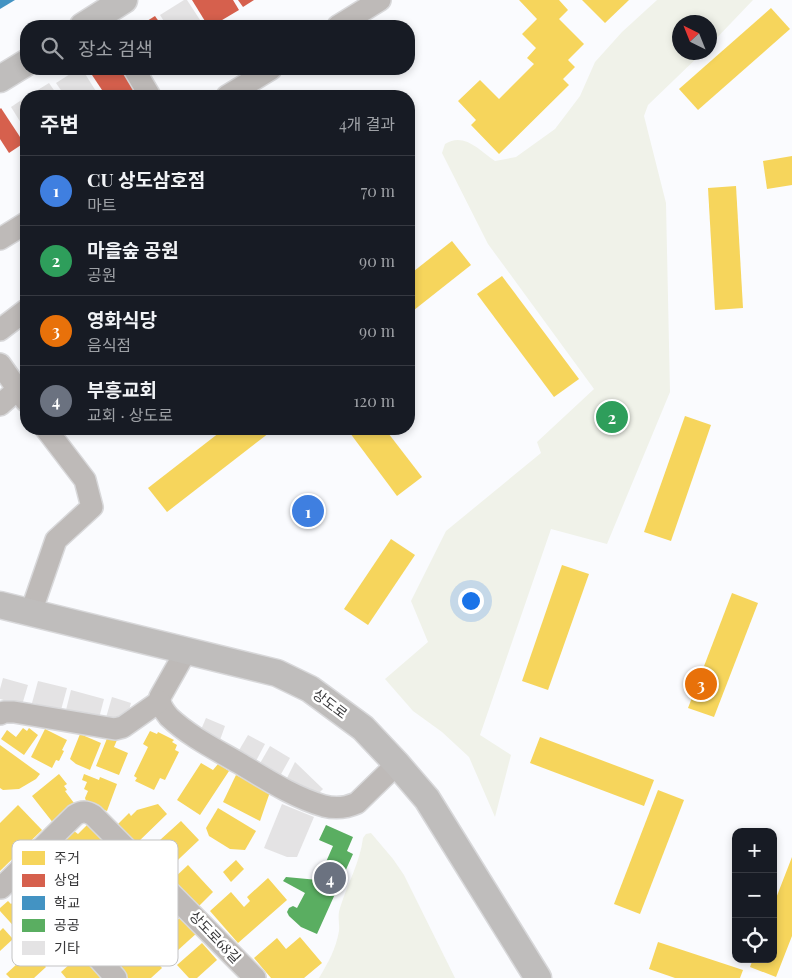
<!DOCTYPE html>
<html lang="ko">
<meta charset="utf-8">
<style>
body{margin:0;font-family:"Playfair Display","Noto Sans KR",serif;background:#20242c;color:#f1f3f6}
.controls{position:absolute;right:15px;bottom:15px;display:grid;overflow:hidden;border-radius:10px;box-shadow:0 2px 8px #0003}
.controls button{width:45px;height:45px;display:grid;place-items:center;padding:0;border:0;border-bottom:1px solid #363941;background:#171b24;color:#f1f3f6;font:25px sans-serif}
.compass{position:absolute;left:672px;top:15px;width:45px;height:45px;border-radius:50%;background:#171b24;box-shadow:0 2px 8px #0003;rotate:317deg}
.you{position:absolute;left:470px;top:600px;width:18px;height:18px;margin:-12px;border:4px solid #fff;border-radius:50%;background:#1a73e8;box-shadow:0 0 0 8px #1a73e833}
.badge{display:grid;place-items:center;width:32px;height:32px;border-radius:50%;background:#0b8043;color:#fff;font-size:16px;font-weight:700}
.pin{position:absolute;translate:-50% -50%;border:2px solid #fff;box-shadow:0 1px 5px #0006}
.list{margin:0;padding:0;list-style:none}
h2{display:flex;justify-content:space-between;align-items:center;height:65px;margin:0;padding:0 20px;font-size:21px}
h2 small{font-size:16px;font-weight:400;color:#9ea1a6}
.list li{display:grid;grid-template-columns:32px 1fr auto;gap:15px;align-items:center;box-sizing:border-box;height:70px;padding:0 20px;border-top:1px solid #363941}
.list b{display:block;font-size:19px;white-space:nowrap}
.list p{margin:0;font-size:16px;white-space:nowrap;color:#9ea1a6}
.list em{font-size:16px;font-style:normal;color:#9ea1a6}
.icon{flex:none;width:28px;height:28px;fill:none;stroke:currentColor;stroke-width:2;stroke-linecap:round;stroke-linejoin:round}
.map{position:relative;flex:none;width:792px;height:978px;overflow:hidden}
.search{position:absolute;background:#171b24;box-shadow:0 2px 8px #0003;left:20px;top:20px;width:395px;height:55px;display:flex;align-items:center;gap:12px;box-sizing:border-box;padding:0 18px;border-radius:20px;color:#9ea1a6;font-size:19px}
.panel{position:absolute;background:#171b24;box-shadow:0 2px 8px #0003;left:20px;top:90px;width:395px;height:345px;border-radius:20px}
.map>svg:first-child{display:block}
.green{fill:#f0f2e9}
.homes{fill:#f6d55c}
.shops{fill:#d6604d}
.schools{fill:#4393c3}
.public{fill:#5aae61}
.building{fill:#e4e3e4}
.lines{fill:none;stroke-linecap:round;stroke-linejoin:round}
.minor-casing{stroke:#d8d8da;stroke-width:24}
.major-casing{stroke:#d8d8da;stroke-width:29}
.minor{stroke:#bebab8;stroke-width:21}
.major{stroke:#bfbdbc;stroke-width:26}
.labels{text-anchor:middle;stroke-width:5;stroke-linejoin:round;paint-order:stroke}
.street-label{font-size:14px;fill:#38383a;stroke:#fff}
.key{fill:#fff;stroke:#c3c3c4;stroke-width:1}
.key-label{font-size:14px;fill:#38383a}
</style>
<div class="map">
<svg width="792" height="978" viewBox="0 0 792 978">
<rect width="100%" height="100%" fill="#fafbfe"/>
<!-- green -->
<g class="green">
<path d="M657,0H753L710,45V22H680V52L702,53L648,105L644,116L666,203L670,392L607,544L551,529L480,735L511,755L495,817L469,757L442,732L413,711L385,679L428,642L411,601L446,531L541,453L537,442L594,389L488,244L442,153L445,144C464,132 479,150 495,161L516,157L555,129L580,96L595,62L622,32Z"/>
<path d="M371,833L393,859L404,875L455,978H319C328,963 336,949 339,931C340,924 337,916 340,908C347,884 360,863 363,838L366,834Z"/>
</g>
<!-- homes -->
<g class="homes">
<polygon points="519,0 559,0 568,10 559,19 584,44 568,60 575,67 563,79 569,85 499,154 471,125 476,120 458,101 480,80 499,99 534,64 527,58 536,48 522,34 537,19"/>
<polygon points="582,0 629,0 605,23"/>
<polygon points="771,8 790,29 698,110 679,89"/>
<polygon points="792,156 792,185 767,189 763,161"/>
<polygon points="736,186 743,308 715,310 708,188"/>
<polygon points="452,241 471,265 409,314 409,275"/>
<polygon points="502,276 579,379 554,397 477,294"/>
<polygon points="685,416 711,425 671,541 644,532"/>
<polygon points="224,429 266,429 269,433 167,512 148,488"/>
<polygon points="347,429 385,429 422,477 397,496"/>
<polygon points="391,539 415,555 368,625 344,609"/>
<polygon points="562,565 589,574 548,690 522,681"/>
<polygon points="732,593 758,603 714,717 688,708"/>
<polygon points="23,728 27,731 29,728 38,735 24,755 1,739 7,730 16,737"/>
<polygon points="45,729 67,740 62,750 64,751 59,761 56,760 52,768 31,757"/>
<polygon points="150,731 157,734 158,732 174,740 172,742 177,745 175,750 179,752 165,780 160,778 154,790 135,781 137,778 134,776 148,747 143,744"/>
<polygon points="80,734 101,743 90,770 76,764 70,759"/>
<polygon points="108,736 117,740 114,747 128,753 119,775 96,766"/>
<polygon points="540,737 654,780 644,806 530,763"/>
<polygon points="0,745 40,774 36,779 19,789 3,790 0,788"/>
<polygon points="201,763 213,770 218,764 229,771 200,815 177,800"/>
<polygon points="59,774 67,784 64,786 67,790 65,791 74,803 54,824 32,796"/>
<polygon points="84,774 99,780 100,777 117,784 107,811 87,804 85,798 88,791 84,789 87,782 82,780"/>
<polygon points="236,775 270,792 260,821 223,802"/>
<polygon points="658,790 684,800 640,914 614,904"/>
<polygon points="158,804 167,814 136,844 117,825 129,813 131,816 137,810"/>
<polygon points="18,805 42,830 0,871 0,823"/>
<polygon points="218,808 256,831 245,850 230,849 209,836 206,828"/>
<polygon points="181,821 199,840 162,875 144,856 157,844 159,847 163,843 160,840"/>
<polygon points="88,824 115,849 92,872 63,841 74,831 78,834"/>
<polygon points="792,857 792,936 776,977 750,967 753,959 773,959 773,906"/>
<polygon points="236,860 244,869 231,882 223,872"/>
<polygon points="188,865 213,892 198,907 172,880"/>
<polygon points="268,878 287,900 238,943 210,911 231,892 244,907 250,901 247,897"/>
<polygon points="23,887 44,909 19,932 0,911 0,908 8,901 11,904 17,899 14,896"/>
<polygon points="183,915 198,932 166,961 150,945"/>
<polygon points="3,928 13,939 0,951 0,931"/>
<polygon points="300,937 322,963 304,978 271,978 254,958 277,938 286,949"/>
<polygon points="658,942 743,970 740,978 675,978 649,969"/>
<polygon points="202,943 217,960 197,978 189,978 177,965"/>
<polygon points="143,946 162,968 151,978 128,978 119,969"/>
<polygon points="28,954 32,958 35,955 46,967 34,978 10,978 6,974"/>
<polygon points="81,954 103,978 66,978 61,972"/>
</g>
<!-- shops -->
<g class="shops">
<polygon points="192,0 233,0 239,10 212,26 208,26"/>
<polygon points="238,0 254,0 243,7"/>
<polygon points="155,16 162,26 139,26"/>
<polygon points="88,69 122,69 140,96 106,96"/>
<polygon points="1,108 24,143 9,153 0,139 0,109"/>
</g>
<!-- schools -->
<polygon class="schools" points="0,0 15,0 0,9"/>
<!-- public -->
<polygon class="public" points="326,825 353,837 347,851 353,854 317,934 301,927 289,916 287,912 289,908 293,906 297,908 305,893 283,881 286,877 318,880 333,846 319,840"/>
<!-- building -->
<g class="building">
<polygon points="184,0 187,0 204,26 167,26 160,15"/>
<polygon points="78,69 82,69 99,96 65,96 56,83"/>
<polygon points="49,83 58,96 28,96"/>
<polygon points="26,97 26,131 11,107"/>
<polygon points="3,678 28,685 22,705 0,699 0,689"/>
<polygon points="38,681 67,688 61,710 32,703"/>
<polygon points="71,690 104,699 99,718 66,710"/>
<polygon points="112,697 131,703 129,710 118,722 105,721"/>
<polygon points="206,718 225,726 220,740 200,732"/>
<polygon points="248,735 265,744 256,761 238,752"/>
<polygon points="270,746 290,758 280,776 259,765"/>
<polygon points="295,762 323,789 316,796 286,780"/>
<polygon points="282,804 314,817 297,857 287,857 264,848"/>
</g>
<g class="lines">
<defs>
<g id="minor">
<polyline points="338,26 380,0"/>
<polyline points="134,69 150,96"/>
<polyline points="227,96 271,69"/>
<polyline points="0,239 26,223"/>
<polyline points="0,330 26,310"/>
<polyline points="0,364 26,401"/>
<polyline points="0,405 18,389"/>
<polyline points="31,612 56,540 92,507 85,480 46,429"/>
<path d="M186,651L160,697C159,704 164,711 169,717C189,736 215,749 239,763C266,779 293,797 324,806C336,809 346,808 357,803L397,764"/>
<polyline points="0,714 4,712 14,712 115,729 123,727 160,701"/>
<polyline points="20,871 116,978"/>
<path d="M0,887L1,888L75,815C82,811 86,811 93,815L255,978"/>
</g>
<g id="major">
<polyline points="83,26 124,0"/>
<polyline points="0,79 26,63"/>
<polyline points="0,605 277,673 310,689 363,728 397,764 427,799 538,978"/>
</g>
</defs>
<!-- minor casing -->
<use href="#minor" class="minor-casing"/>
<!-- major casing -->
<use href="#major" class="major-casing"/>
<!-- minor -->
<use href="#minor" class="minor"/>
<!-- major -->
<use href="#major" class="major"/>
</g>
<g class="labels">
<!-- street labels -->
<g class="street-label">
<text transform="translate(330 704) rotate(37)" y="5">상도로</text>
<text transform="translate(215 937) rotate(46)" y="5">상도로68길</text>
</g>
</g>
<!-- legend -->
<rect x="12" y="840" width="166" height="126" rx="8" class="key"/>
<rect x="22" y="851" width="23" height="14" fill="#f6d55c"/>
<rect x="22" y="874" width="23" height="13" fill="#d6604d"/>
<rect x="22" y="896" width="23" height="14" fill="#4393c3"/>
<rect x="22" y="919" width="23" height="13" fill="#5aae61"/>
<rect x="22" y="941" width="23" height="14" fill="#e4e3e4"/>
<g class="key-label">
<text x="54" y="863">주거</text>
<text x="54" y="885">상업</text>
<text x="54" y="908">학교</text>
<text x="54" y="930">공공</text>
<text x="54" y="953">기타</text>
</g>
</svg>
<div class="controls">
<button>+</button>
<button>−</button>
<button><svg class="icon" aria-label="locate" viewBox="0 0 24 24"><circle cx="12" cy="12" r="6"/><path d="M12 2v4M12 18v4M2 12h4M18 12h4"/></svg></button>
</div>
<svg class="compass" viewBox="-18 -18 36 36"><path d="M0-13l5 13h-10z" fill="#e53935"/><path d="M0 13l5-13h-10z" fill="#9ea1a6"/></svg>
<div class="you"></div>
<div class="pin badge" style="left:308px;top:511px;background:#3f7fe0">1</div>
<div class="pin badge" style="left:612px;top:417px;background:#2e9e5b">2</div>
<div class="pin badge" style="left:701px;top:684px;background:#e8710a">3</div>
<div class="pin badge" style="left:330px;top:878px;background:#6b7280">4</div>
<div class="search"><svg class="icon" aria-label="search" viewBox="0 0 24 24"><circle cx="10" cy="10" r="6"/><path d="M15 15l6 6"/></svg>장소 검색</div>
<section class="panel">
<h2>주변<small>4개 결과</small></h2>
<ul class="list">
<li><span class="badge" style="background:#3f7fe0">1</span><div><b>CU 상도삼호점</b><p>마트</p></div><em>70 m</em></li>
<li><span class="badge" style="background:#2e9e5b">2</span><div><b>마을숲 공원</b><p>공원</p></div><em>90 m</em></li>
<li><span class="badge" style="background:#e8710a">3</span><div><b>영화식당</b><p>음식점</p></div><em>90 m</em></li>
<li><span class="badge" style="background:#6b7280">4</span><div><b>부흥교회</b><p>교회 · 상도로</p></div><em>120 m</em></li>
</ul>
</section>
</div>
